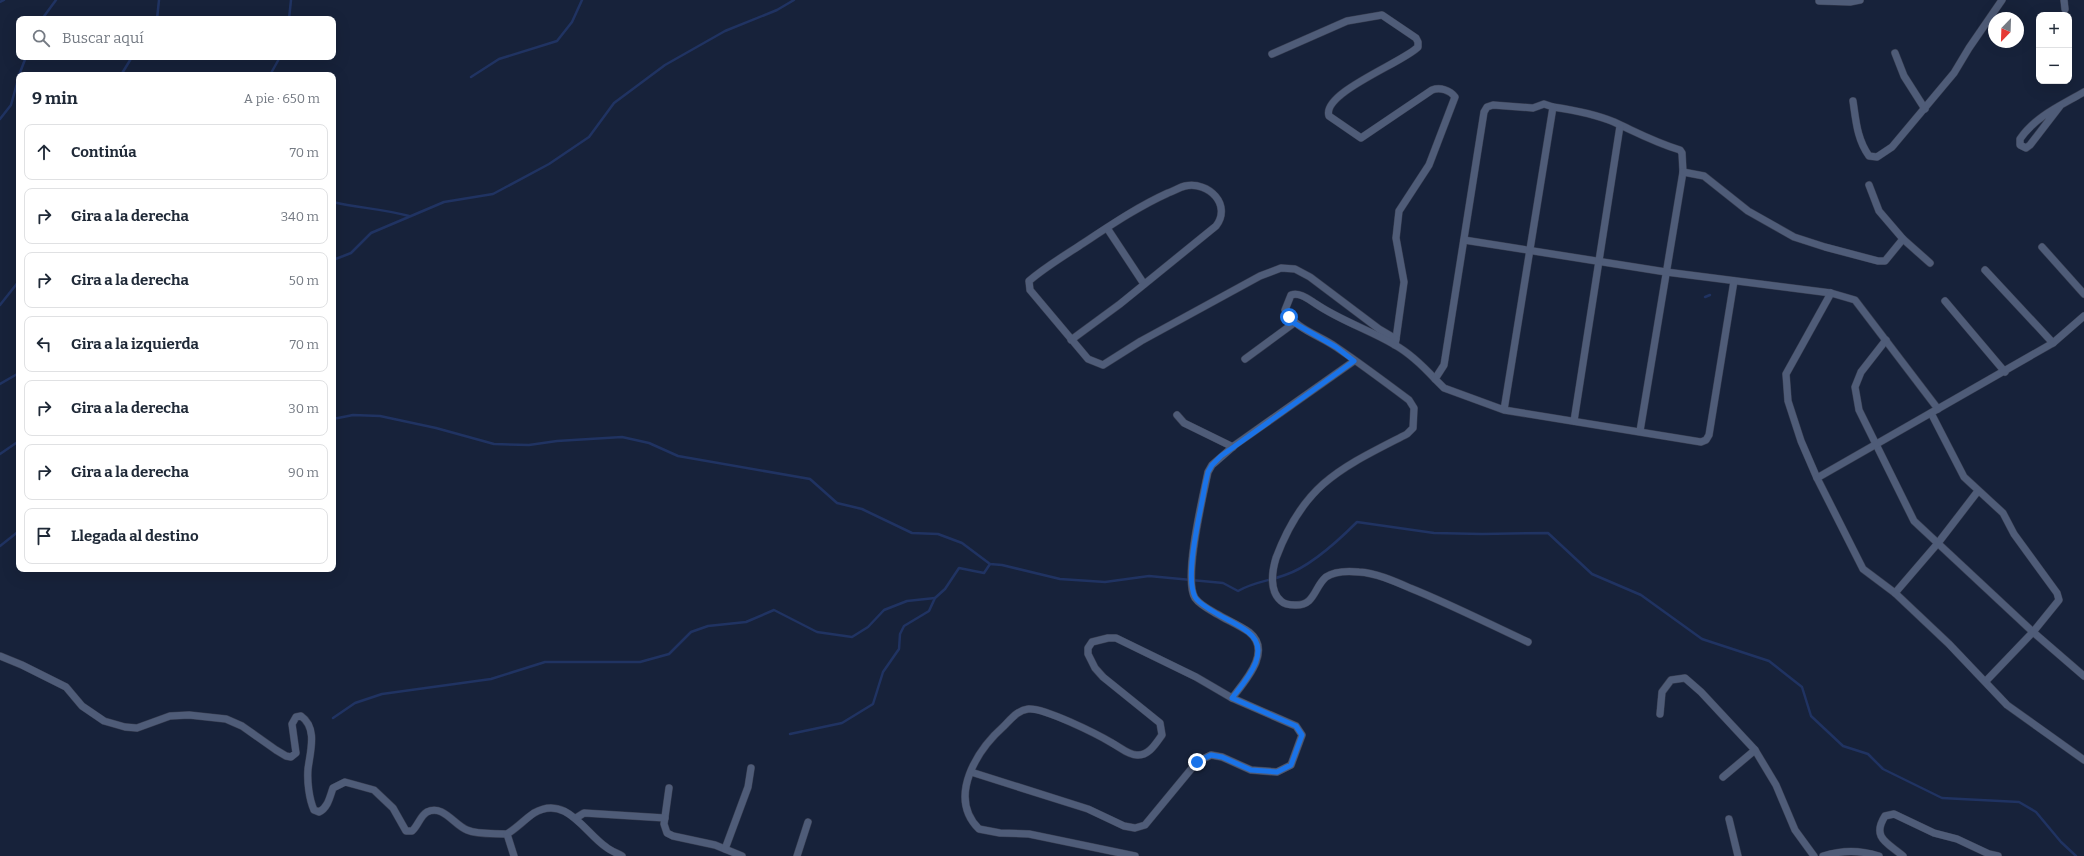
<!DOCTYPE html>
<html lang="es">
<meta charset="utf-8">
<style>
body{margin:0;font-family:Bitter,serif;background:#f6f6f7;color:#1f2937}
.controls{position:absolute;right:12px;top:12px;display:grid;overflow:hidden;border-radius:8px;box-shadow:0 4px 16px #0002}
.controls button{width:36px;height:36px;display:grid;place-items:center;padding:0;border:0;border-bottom:1px solid #e0e1e3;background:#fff;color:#1f2937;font:20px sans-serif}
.compass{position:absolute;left:1988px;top:12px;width:36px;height:36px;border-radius:50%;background:#fff;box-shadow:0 4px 16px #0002;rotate:203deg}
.stop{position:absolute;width:12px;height:12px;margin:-9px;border:3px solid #1a73e8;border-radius:50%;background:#fff}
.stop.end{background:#1a73e8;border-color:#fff;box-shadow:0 1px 4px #0008}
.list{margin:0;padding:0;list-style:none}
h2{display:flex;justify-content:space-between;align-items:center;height:52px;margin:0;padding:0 16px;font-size:17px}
h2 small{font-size:13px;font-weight:400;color:#747a83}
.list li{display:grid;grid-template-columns:26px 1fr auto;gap:12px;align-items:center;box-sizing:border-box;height:56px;margin:0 8px 8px;padding:0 8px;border:1px solid #e0e1e3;border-radius:8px}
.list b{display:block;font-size:15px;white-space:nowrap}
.list em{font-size:13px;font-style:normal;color:#747a83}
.icon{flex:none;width:22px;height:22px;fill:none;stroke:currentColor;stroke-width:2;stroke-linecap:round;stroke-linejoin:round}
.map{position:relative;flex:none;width:2084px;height:856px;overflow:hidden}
.search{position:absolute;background:#fff;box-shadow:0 4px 16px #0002;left:16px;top:16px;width:320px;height:44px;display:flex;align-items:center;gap:10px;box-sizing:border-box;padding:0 14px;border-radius:8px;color:#747a83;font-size:15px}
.panel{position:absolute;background:#fff;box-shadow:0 4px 16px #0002;left:16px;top:72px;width:320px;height:500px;border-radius:8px}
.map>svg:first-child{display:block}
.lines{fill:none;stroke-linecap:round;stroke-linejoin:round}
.stream{stroke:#203362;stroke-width:2.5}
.street-casing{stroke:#373d50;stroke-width:8}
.street{stroke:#4f5c78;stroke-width:7}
.route{stroke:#1a73e8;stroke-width:5}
</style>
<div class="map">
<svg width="2084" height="856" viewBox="0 0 2084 856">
<rect width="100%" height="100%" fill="#17223a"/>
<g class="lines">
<!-- stream -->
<g class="stream">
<polyline points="0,2 4,0"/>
<polyline points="42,19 56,0"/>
<polyline points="157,19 159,0"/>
<polyline points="289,19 291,0"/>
<polyline points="19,75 26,57"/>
<polyline points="121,75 132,57"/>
<polyline points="270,75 280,57"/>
<polyline points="471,77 499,59 557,41 572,22 582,0"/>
<polyline points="0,119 11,105 19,76"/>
<path d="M333,202C358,208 384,209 409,216"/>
<polyline points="333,260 351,253 371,233 444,202 493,194 549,164 589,137 614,103 665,65 725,31 777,10 794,0"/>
<polyline points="1705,297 1710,295"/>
<polyline points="0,305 19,281"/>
<polyline points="0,384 19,373"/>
<path d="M333,419L353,415L380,416L436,428L494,444L529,445L557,441L622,437L649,443L678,456L810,479L837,503L862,509L912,533L938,534L962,543L990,564L1002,565L1060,579L1105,582L1149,576L1223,583L1238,591C1253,582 1269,581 1285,575C1310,567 1338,541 1357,522L1434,533L1482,534L1548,533L1592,574L1641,595L1702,639L1769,661L1802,687L1811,716L1843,746L1868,754L1883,769L1942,798L2019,802L2036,812L2061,842L2076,856"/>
<polyline points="0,454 19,441"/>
<polyline points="0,546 19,531"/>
<polyline points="333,718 355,703 382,694 491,679 545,662 640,662 669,654 691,632 708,626 746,622 774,610 817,632 852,637 868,627 884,610 907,601 935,598"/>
<polyline points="790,734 842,723 873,704 883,672 899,649 900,634 904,626 929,611 935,598 945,589 959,568 984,573 990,564"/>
</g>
<defs>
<g id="street">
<polyline points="2064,0 2065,9"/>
<polyline points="1819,1 1850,2 1860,0"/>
<polyline points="1895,53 1904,76 1925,109"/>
<path d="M1272,54L1347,21L1382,15L1416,38L1418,42V47C1404,62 1321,93 1329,116L1361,138L1432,90C1440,87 1450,90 1455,97L1429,165L1399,211L1396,238L1404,282L1396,339"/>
<path d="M1853,101C1856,121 1857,139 1869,156L1877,157L1892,147L1954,73L1969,48L2002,0"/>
<path d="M2060,106L2030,145L2026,148L2020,145V139C2036,116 2060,106 2084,92"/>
<path d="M1553,107C1573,110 1595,114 1614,122C1638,133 1654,142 1680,150L1682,153L1683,172L1640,431"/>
<polyline points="1683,172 1704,176 1748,211 1794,237 1825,247 1878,261 1885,261 1903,239"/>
<polyline points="1869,185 1879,211 1903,239 1930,263"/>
<polyline points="1107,228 1144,284"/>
<polyline points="1464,240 1666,272 1831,293 1855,300 1938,409"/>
<polyline points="2042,247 2084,294"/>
<polyline points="1985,270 2053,343"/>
<polyline points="1831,293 1786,374 1788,401 1801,441 1817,478 1863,569 1895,593 1949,644 2007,705 2084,760"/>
<polyline points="1945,301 2005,372"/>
<path d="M1071,340L1120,304L1216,226C1232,205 1209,181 1185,186C1180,187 1174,191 1168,193C1137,207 1108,227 1079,246C1062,257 1044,268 1029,281L1030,290L1088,359L1103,365L1141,341L1260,276L1281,268L1295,269L1310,277L1379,329L1396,339L1395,345"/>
<polyline points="1886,340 1861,372 1855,387 1859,410 1914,521 2033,632 2084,676"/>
<polyline points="1245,359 1294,323"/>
<path d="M1435,379C1423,366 1411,354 1395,345C1370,330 1341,321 1316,304C1308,299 1300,292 1291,295L1285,310C1295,329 1319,335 1336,347C1361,364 1385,382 1409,400L1414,408L1413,428L1407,434C1341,468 1304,483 1276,558C1272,571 1269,591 1281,601C1284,604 1291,605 1295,605C1315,606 1314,587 1326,577C1335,571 1349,571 1359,572C1376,573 1394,581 1410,588C1450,604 1489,624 1528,642"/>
<polyline points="1504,410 1553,107 1544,104 1533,108 1493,105 1487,107 1484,112 1444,365 1435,379 1444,388 1504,410 1701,442 1706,440 1709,435 1734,281"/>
<polyline points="1931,413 1964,477 2003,513 2014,534 2057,593 2059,600 2033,632 1986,681"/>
<polyline points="1177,415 1184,423 1233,447"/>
<polyline points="1574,421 1620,126"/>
<polyline points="1817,478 2053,343 2084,316"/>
<polyline points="1895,593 1938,543 1978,491"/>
<path d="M0,656L22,665L66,687L82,706L104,721L125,727L137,728L170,716L189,715L226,719L242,726L276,750L286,756L291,757L296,753L292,724L296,717L301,716C318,728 310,752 308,769C307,781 309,799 314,810L319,812C328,808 330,796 333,788L345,782L374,790L393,808L406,831H412C418,826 420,816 427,812C443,804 454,825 467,830C479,835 494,833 507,834C517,828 525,819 534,813C566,794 585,833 606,847C611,851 617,853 622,856"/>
<polyline points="1660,714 1662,692 1671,680 1685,678 1701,692 1755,750 1776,785 1795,830 1814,856"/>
<polyline points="971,772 1088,809 1124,826 1135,828 1145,825 1197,762 1211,755 1222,757 1251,770 1277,772 1291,765 1302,735 1296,726 1232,698"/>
<polyline points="1723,777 1755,750"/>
<polyline points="669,788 664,824 667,833 673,836 715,845 742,856"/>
<polyline points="576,818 584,813 665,818"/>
<polyline points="1729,819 1738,856"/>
<polyline points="507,834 514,856"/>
<polyline points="725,849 748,787 751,768"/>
<polyline points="797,856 808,822"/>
<path d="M1135,856L1029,834L1000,833L979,829C947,797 977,750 1004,726C1011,719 1018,710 1028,709C1043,707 1097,734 1112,743C1120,747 1128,755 1137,755C1149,756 1156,743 1162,735L1160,723L1103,677L1095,668L1088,654V648L1092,642L1108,638H1116L1196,677L1232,698C1245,681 1273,651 1249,632C1239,625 1227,620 1217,614C1210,610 1200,605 1195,598C1183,579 1203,496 1208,472L1212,465L1235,445L1354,361"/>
<path d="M1823,856C1843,850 1859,850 1879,856"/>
<path d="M1903,856C1888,843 1871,838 1885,816L1894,814L1934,833L1957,839L1989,854L1998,856"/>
</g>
</defs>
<!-- street casing -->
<use href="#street" class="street-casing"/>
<!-- street -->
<use href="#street" class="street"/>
</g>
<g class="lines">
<!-- route -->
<path class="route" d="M1197,762L1211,755L1222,757L1251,770L1277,772L1291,765L1302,735L1296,726L1232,698C1245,681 1273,651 1248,632C1238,624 1225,619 1214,612C1208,608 1198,603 1195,597C1184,575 1201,511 1205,485L1208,472L1212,465L1221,456L1354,361L1336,347L1294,323L1289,317"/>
</g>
</svg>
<div class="controls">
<button>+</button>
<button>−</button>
</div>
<svg class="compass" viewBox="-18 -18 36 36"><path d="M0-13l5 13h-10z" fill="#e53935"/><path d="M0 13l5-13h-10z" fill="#747a83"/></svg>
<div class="stop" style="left:1289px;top:317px"></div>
<div class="stop end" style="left:1197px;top:762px"></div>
<div class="search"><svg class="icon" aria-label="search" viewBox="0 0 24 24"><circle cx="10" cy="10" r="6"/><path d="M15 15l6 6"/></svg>Buscar aquí</div>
<section class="panel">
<h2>9 min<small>A pie · 650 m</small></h2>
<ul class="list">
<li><svg class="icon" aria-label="ahead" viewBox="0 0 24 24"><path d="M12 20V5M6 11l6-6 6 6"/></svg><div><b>Continúa</b></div><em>70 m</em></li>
<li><svg class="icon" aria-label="right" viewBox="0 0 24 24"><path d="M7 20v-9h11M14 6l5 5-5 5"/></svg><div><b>Gira a la derecha</b></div><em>340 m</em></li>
<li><svg class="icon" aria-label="right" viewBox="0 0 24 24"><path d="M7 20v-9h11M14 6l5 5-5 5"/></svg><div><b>Gira a la derecha</b></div><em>50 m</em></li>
<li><svg class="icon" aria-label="left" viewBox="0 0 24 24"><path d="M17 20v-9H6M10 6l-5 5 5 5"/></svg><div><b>Gira a la izquierda</b></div><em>70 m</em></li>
<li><svg class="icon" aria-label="right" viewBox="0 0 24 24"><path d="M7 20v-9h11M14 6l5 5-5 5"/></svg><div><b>Gira a la derecha</b></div><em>30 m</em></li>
<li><svg class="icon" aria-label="right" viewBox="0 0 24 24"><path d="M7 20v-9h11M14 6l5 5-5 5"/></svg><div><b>Gira a la derecha</b></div><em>90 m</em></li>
<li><svg class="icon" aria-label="arrive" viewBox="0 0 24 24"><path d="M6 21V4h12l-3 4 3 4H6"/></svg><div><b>Llegada al destino</b></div></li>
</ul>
</section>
</div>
